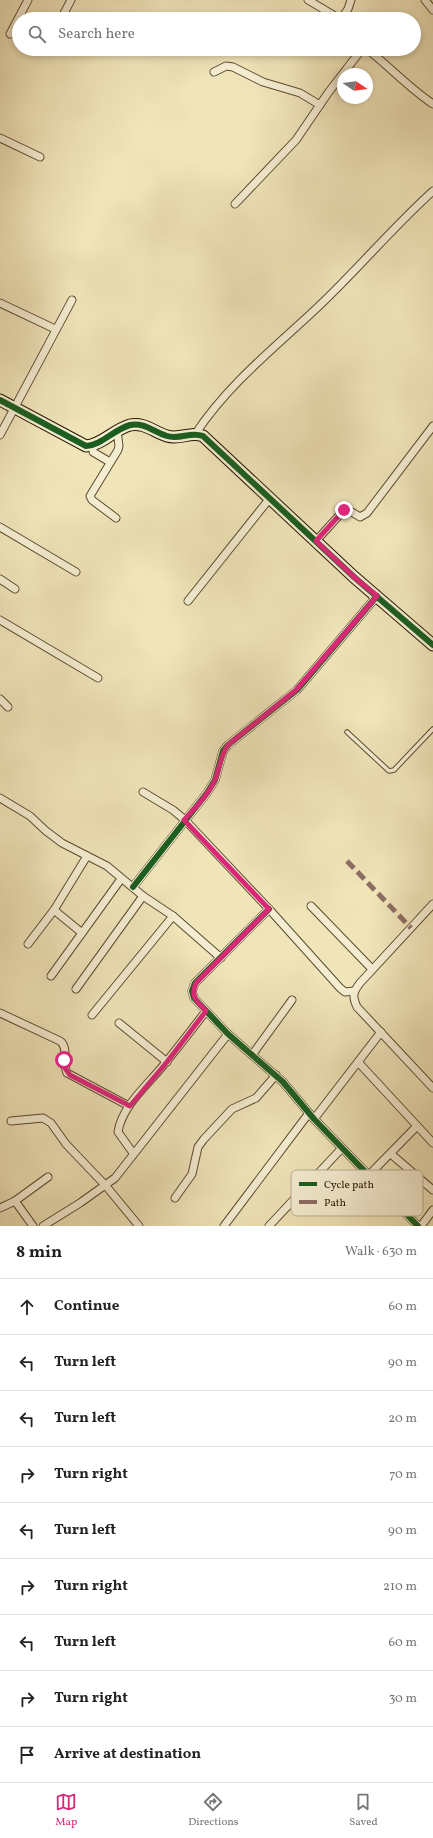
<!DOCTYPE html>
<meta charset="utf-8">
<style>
body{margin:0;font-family:Vollkorn,serif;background:#f6f6f6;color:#222}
.compass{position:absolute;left:337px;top:68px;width:36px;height:36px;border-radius:50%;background:#fff;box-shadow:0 2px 6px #0003;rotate:103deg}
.stop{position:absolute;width:12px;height:12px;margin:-9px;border:3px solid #db2777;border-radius:50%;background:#fff}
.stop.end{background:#db2777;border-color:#fff;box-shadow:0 1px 4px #0008}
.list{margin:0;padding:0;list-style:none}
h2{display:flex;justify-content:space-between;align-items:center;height:52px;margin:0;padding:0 16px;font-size:17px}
h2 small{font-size:13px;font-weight:400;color:#767676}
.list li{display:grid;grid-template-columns:26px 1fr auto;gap:12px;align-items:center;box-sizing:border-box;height:56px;padding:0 16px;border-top:1px solid #e0e0e0}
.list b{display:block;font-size:15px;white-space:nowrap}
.list em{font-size:13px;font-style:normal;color:#767676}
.icon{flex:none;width:22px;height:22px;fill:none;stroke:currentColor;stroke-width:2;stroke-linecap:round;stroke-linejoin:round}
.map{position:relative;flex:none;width:433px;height:1226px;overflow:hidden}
.search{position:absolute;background:#fff;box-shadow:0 2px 6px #0003;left:12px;right:12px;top:12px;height:44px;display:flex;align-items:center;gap:10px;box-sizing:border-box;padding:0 14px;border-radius:22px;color:#767676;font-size:15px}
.sheet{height:556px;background:#fff}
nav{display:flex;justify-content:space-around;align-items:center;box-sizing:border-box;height:56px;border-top:1px solid #e0e0e0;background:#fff;font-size:11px;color:#767676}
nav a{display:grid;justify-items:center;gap:2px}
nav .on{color:#db2777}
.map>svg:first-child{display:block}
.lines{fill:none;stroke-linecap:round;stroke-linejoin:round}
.lane-casing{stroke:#5b4b2e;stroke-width:5.5}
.street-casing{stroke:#5b4b2e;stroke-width:9}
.secondary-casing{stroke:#291800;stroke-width:13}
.lane{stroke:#f5edd2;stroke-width:3.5}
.street{stroke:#f5edd2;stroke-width:7}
.secondary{stroke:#f5edd2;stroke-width:11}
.quiet{stroke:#8d6e63;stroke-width:5;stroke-dasharray:10 5;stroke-linecap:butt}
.cycleway-casing{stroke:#f5edd2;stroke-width:8}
.cycleway{stroke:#1b5e20;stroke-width:6}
.route{stroke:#db2777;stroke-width:5}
.key{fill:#f5edd2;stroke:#b8ad93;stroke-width:1}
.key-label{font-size:11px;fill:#291800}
</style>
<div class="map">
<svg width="433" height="1226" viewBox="0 0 433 1226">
<rect width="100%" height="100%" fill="#f0e4b9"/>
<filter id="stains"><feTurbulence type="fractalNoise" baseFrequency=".005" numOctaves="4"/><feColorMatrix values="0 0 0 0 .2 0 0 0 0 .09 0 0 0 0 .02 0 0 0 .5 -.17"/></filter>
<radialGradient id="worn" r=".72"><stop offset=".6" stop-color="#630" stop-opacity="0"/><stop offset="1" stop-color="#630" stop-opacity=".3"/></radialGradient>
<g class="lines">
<defs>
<polyline id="lane" points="347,732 389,771 394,770 433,729"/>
<g id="street">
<polyline points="308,0 340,19"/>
<polyline points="425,0 433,10"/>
<polyline points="61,19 71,0"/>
<polyline points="341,19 348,9 351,0"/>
<polyline points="10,34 28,0"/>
<path d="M367,49C390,67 409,88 433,104"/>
<polyline points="214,72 226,66 233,67 263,82 300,93 320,105"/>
<polyline points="0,138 40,157"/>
<polyline points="235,204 296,140 328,93 362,49"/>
<polyline points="0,303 55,329"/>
<path d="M196,433C229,383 277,346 320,305C359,268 393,227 433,191"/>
<polyline points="0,435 72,300"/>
<polyline points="93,446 93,452 110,462"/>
<polyline points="116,518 92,500 90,496 118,450 119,446 117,430"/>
<polyline points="0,527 76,572"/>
<polyline points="316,541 344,510 350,511 360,517 367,513 433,426"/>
<polyline points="0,579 15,589"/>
<polyline points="188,601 270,498"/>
<polyline points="0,620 98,678"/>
<polyline points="0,699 8,707"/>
<polyline points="143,792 173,810 185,820 269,909 340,988 345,992 354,991"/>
<polyline points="0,798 30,816 46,831 62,843 107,866 143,896 173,916 221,958"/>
<polyline points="133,887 207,793 215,780 223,751 228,745 297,690 377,596"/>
<path d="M433,904L360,983C353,992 352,996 357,1007L433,1088"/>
<polyline points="311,906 372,969"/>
<polyline points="269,909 195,983 192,991 194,998 228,1034 283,1082 314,1119 418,1226"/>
<polyline points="54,910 82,933"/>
<polyline points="28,944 54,910 87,856"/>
<polyline points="51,976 121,879"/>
<polyline points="76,989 143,896"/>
<path d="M0,1013L60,1041C69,1047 62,1063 67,1073L129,1106"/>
<polyline points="92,1015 173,916"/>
<polyline points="119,1023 167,1062"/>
<polyline points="252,1055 292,1000"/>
<polyline points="358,1062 433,1143"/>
<polyline points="314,1119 381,1032"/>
<polyline points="11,1121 43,1118 51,1123 66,1144 106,1186 139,1226"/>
<path d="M133,1153L118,1132C122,1105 150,1083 166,1062C180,1045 193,1028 206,1011"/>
<polyline points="391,1154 433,1190"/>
<polyline points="368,1176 417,1126"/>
<polyline points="175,1198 192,1174 198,1147 204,1139 232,1109 256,1098 276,1075"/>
<polyline points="15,1201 33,1226"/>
<polyline points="0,1208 15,1201 48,1177"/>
<polyline points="43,1226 80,1203 115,1178 228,1034"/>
<polyline points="224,1226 309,1113"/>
<polyline points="269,1226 342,1148"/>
<polyline points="421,1226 433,1210"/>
</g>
<path id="secondary" d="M0,400L86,446C102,445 113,430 130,425C144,422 154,432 167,436C180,440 191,431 203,436L354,577L433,645"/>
</defs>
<!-- lane casing -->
<use href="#lane" class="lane-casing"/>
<!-- street casing -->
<use href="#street" class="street-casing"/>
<!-- secondary casing -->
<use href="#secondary" class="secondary-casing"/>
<!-- lane -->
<use href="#lane" class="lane"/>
<!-- street -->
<use href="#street" class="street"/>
<!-- secondary -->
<use href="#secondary" class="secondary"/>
<!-- quiet -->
<polyline class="quiet" points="347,861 411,928"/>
<defs>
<g id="cycleway">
<path d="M0,400L86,446C102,445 113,430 130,425C144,422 154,432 167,436C180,440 191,431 203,436L354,577L433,645"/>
<polyline points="133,887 207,793 215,780 223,751 228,745 297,690 377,596"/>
<polyline points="269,909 195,983 192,991 194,998 228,1034 283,1082 314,1119 418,1226"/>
</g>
</defs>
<!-- cycleway casing -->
<use href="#cycleway" class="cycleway-casing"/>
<!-- cycleway -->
<use href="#cycleway" class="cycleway"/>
</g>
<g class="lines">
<!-- route -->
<path class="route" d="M64,1060L65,1068L70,1075L130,1106L167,1062L206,1011C197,1001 190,997 196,983L269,909L184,820C195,808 208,795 215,780C220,768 220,756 228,745L296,690L377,596L354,577L316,541L344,510"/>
</g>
<!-- legend -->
<rect x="291" y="1170" width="132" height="46" rx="6" class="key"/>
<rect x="299" y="1182" width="18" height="4" fill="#1b5e20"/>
<rect x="299" y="1200" width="18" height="4" fill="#8d6e63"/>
<g class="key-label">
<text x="324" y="1188">Cycle path</text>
<text x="324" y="1206">Path</text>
</g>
<rect width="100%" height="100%" filter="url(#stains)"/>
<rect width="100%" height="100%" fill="url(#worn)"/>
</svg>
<svg class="compass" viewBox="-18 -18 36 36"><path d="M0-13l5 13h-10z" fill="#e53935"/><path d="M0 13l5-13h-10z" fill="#767676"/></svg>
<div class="stop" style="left:64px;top:1060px"></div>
<div class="stop end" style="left:344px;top:510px"></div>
<div class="search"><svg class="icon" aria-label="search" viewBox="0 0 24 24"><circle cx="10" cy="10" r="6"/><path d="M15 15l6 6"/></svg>Search here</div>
</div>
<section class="sheet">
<h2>8 min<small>Walk · 630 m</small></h2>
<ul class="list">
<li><svg class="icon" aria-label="ahead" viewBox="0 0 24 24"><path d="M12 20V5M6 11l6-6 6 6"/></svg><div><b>Continue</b></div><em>60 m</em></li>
<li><svg class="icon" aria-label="left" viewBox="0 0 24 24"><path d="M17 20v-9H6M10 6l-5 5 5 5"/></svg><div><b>Turn left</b></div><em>90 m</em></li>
<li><svg class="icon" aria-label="left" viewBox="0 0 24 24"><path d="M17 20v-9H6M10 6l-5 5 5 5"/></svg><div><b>Turn left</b></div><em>20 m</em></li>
<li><svg class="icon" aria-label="right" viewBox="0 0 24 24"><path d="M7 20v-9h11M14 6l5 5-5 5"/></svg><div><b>Turn right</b></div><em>70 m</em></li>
<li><svg class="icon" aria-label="left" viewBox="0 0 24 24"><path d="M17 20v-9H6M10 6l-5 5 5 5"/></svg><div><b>Turn left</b></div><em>90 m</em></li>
<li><svg class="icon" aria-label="right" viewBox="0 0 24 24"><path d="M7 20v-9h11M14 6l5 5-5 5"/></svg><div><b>Turn right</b></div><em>210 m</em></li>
<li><svg class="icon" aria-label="left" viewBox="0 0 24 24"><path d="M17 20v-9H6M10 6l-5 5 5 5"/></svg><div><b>Turn left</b></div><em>60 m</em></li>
<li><svg class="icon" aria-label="right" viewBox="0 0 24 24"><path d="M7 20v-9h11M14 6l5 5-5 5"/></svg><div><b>Turn right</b></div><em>30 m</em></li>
<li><svg class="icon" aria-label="arrive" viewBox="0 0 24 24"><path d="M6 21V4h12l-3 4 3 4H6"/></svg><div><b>Arrive at destination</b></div></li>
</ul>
</section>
<nav>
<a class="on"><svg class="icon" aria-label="map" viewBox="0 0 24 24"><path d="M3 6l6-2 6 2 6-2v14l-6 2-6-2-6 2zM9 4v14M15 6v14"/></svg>Map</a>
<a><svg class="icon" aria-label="directions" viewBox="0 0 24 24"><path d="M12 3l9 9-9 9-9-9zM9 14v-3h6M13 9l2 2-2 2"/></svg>Directions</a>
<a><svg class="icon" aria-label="saved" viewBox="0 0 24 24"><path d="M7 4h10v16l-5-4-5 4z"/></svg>Saved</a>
</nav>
